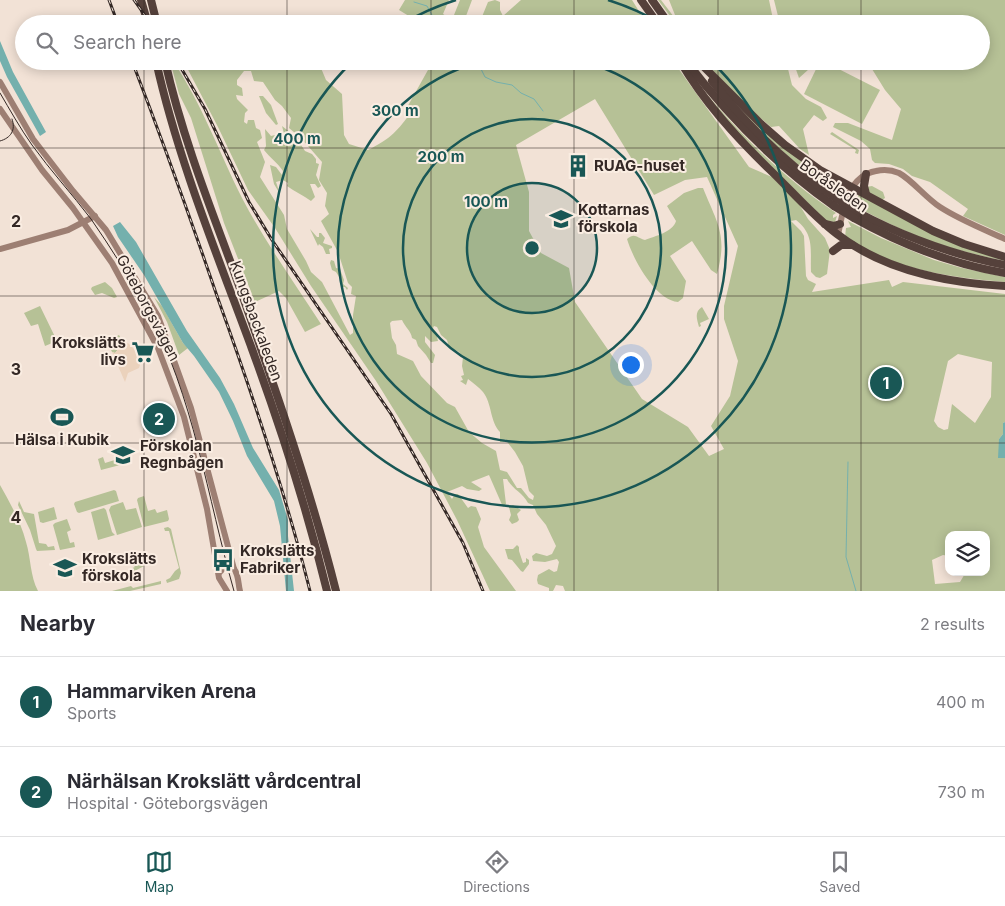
<!DOCTYPE html>
<meta charset="utf-8">
<style>
body{margin:0;font-family:Inter,sans-serif;background:#f2f2f3;color:#2b2b33}
.controls{position:absolute;right:15px;bottom:15px;display:grid;overflow:hidden;border-radius:10px;box-shadow:0 2px 12px #0003}
.controls button{width:45px;height:45px;display:grid;place-items:center;padding:0;border:0;border-bottom:1px solid #e1e1e2;background:#fff;color:#2b2b33;font:25px sans-serif}
.you{position:absolute;left:630px;top:364px;width:18px;height:18px;margin:-12px;border:4px solid #fff;border-radius:50%;background:#1a73e8;box-shadow:0 0 0 8px #1a73e833}
.badge{display:grid;place-items:center;width:32px;height:32px;border-radius:50%;background:#195755;color:#fff;font-size:16px;font-weight:700}
.pin{position:absolute;translate:-50% -50%;border:2px solid #fff;box-shadow:0 1px 5px #0006}
.list{margin:0;padding:0;list-style:none}
h2{display:flex;justify-content:space-between;align-items:center;height:65px;margin:0;padding:0 20px;font-size:21px}
h2 small{font-size:16px;font-weight:400;color:#7c7c81}
.list li{display:grid;grid-template-columns:32px 1fr auto;gap:15px;align-items:center;box-sizing:border-box;height:90px;padding:0 20px;border-top:1px solid #e1e1e2}
.list b{display:block;font-size:19px;white-space:nowrap}
.list p{margin:0;font-size:16px;white-space:nowrap;color:#7c7c81}
.list em{font-size:16px;font-style:normal;color:#7c7c81}
.icon{flex:none;width:28px;height:28px;fill:none;stroke:currentColor;stroke-width:2;stroke-linecap:round;stroke-linejoin:round}
.map{position:relative;flex:none;width:1005px;height:591px;overflow:hidden}
.search{position:absolute;background:#fff;box-shadow:0 2px 12px #0003;left:15px;right:15px;top:15px;height:55px;display:flex;align-items:center;gap:12px;box-sizing:border-box;padding:0 18px;border-radius:28px;color:#7c7c81;font-size:19px}
.sheet{height:245px;background:#fff}
nav{display:flex;justify-content:space-around;align-items:center;box-sizing:border-box;height:70px;border-top:1px solid #e1e1e2;background:#fff;font-size:14px;color:#7c7c81}
nav a{display:grid;justify-items:center;gap:2px}
nav .on{color:#195755}
.map>svg:first-child{display:block}
.green{fill:#b6c196;fill-rule:evenodd}
.plaza{fill:#ebd2bc}
.water{fill:#74b0ad}
.lines{fill:none;stroke-linecap:round;stroke-linejoin:round}
.stream{stroke:#74b0ad;stroke-width:1}
.secondary{stroke:#9d7f73;stroke-width:6}
.highway{stroke:#55413b;stroke-width:8}
.tram{stroke:#342825;stroke-width:1}
.rail-casing{stroke:#342825;stroke-width:3}
.rail{stroke:#faede2;stroke-width:1;stroke-dasharray:4;stroke-linecap:butt}
.highway-bridge{stroke:#55413b;stroke-width:8}
.grid{fill:none;stroke:#342825;stroke-width:1;stroke-opacity:0.55}
.ring{fill:none;stroke:#195755;stroke-width:2.5}
.labels{text-anchor:middle;stroke-width:4;stroke-linejoin:round;paint-order:stroke}
.poi-label{font-size:15px;font-weight:bold;fill:#342825;stroke:#faede2;text-anchor:start}
.street-label{font-size:15px;fill:#342825;stroke:#faede2}
.grid-label{font-size:16px;text-anchor:middle;font-weight:bold;fill:#342825;stroke:#faede2;stroke-width:4;stroke-linejoin:round;paint-order:stroke}
.centre{fill:#195755;stroke:#faede2;stroke-width:2.5}
.ring-label{font-size:15px;text-anchor:middle;font-weight:bold;fill:#195755;stroke:#faede2;stroke-width:4;stroke-linejoin:round;paint-order:stroke}
</style>
<div class="map">
<svg width="1005" height="591" viewBox="0 0 1005 591">
<rect width="100%" height="100%" fill="#f2e2d6"/>
<!-- green -->
<g class="green">
<polygon points="405,0 449,0 443,14 452,20 460,0 472,0 463,24 422,24 399,10"/>
<polygon points="495,0 500,2 500,10 503,16 521,0 632,0 647,24 479,24 488,2"/>
<polygon points="658,0 661,0 674,17 675,15 669,0 769,0 774,24 676,24"/>
<polygon points="774,0 1005,0 1005,235 963,216 968,209 930,182 912,176 903,169 889,164 875,163 872,160 870,149 861,141 833,127 835,123 848,123 892,140 901,109 885,90 872,69 832,61 981,61 981,24 780,24"/>
<polygon points="332,17 333,24 262,24 283,19 292,22 314,22"/>
<path d="M170,61H173C202,104 219,152 242,198C265,242 294,282 321,324L305,332L286,298L279,291L255,302L224,223L191,118L179,94Z"/>
<path d="M219,61H318L326,80L342,94L344,135L349,144L368,150C388,140 396,133 409,115L405,111L433,61H673L749,167L772,177L799,204L808,219L825,238L830,250L827,274L820,278L816,277L811,272C810,250 815,235 796,220L791,221L801,231L804,236L806,276L808,280L816,284L812,292L889,280L892,287L903,282L1005,294V422L1003,423V434L999,439L1005,458V591H565L563,586L556,585L553,591H549V588L538,584L537,580L538,575L549,569L554,572L557,571L559,562L557,559L545,562L533,561L532,556L536,553L547,556L552,554L556,546L546,525L537,514L533,505L528,503C523,493 512,489 507,479H503L506,504L503,507L489,475L471,482L482,489L479,491L467,489L462,486L447,492L452,499L455,494H458L468,508L471,506L476,507L481,519L478,527L484,547L516,591H490L457,520L427,463L376,381L311,286L275,228L248,190L218,127L185,64H215ZM244,71H251L254,81L263,82L275,100L282,106L291,118L289,128L301,138L322,162L319,180L327,193L325,206L329,214L321,221L338,252L348,283L352,287L351,294L356,296L353,315V333L350,335L322,282L311,272L306,261L287,229L284,215L260,177L265,162L257,142L262,138L260,130L256,128L254,120H248L247,124L244,122L245,113L248,110L237,99L236,95L243,96L242,88L237,85V80ZM595,99L654,195L685,180L707,177L738,246L724,306V319L738,361L730,396L711,426L724,449L709,456L688,427L642,399L575,302L569,268L541,253L529,231V192L516,145ZM402,320C405,327 411,331 412,338L416,340L418,346L426,355L431,363H433L435,355L425,342V336L431,342L438,341L437,337L439,336L433,328L434,326L437,327L441,335L447,340L449,347L459,352L463,357L462,366L464,375L461,376L463,380L460,381L466,385L468,379C473,383 479,387 483,392C492,403 490,422 500,432V442H504L505,439L515,452L523,466L529,491L534,496L533,500L529,498L521,488H517L507,472L500,470L496,451L482,443L469,432L455,407L447,403L421,376L413,361L397,354L396,345L392,338L390,323L392,321ZM958,354L992,362L991,397L975,423L952,404L948,429L944,430L938,427L934,421L948,361ZM949,535H986V572H966L960,582L935,584L932,560L943,555L949,556Z"/>
<polygon points="705,61 786,61 792,85 806,99 821,107 827,118 823,121 814,115 803,129 809,155 800,149 779,126 771,127 736,97"/>
<polygon points="793,61 818,61 799,78"/>
<polygon points="820,61 823,61 880,90 862,124 804,94"/>
<path d="M700,86C742,136 781,176 836,213L833,215V218L837,216L835,222L826,221L729,124Z"/>
<polygon points="259,96 263,96 271,105 278,124 276,125 266,113"/>
<path d="M736,104L842,186L845,189L844,194L840,193L839,195C800,169 767,139 736,104Z"/>
<path d="M282,126L296,137L305,151L312,154L316,159V163L319,164L316,175L321,186L318,188L315,184H310L315,197L311,201C303,195 295,192 287,186L288,183L283,180L276,182L280,194L274,184L270,165L276,167L282,175L283,171C278,163 270,158 264,150L266,146L265,129L271,136L275,135L286,141Z"/>
<polygon points="832,132 859,150 858,154 855,153 856,150 830,134"/>
<polygon points="872,186 883,192 885,198 882,200 870,193 866,187"/>
<path d="M698,188H703C717,223 728,235 717,274L711,270L692,241L670,256L686,281L683,298L678,302C655,300 633,259 627,239C635,232 637,238 645,240C655,236 673,232 676,221L667,206L684,193Z"/>
<path d="M859,194L1005,259V261C972,254 939,246 908,232C891,225 875,216 858,208V204L853,205Z"/>
<path d="M848,221L881,238L934,260L962,268L1005,277V282C961,278 913,273 872,252C863,248 854,242 845,237L846,228L851,227Z"/>
<polygon points="310,229 317,237 319,237 319,233 321,233 325,238 323,243 332,246 332,248 329,249 330,254 326,254 323,247 319,244 318,246"/>
<polygon points="331,260 334,261 336,268 340,269 344,280 343,284 348,288 347,290 345,287 342,287 340,283 341,280 336,272 332,270 330,263"/>
<polygon points="105,282 112,288 117,297 114,298 102,293 95,295 91,289 92,287"/>
<polygon points="154,297 162,306 183,343 188,348 179,355 167,322"/>
<polygon points="40,306 57,341 45,346 38,324 31,326 24,313"/>
<path d="M702,307L709,319L700,323L701,326L699,327C697,319 694,312 702,307Z"/>
<polygon points="119,335 125,346 121,346 115,353 112,352 107,341"/>
<polygon points="103,457 105,463 118,459 120,465 101,470 98,459"/>
<path d="M0,485C10,503 21,522 26,542C31,558 30,576 38,591H0Z"/>
<polygon points="114,490 116,491 119,501 79,513 77,512 74,504 75,502"/>
<polygon points="144,496 148,511 155,509 157,513 167,510 169,519 168,521 144,527 137,500 138,498"/>
<polygon points="19,501 24,512 34,514 39,543 46,544 48,547 54,546 55,550 37,551 36,549 30,530 18,505"/>
<polygon points="123,502 126,510 136,508 142,527 117,535 109,510 111,506"/>
<polygon points="513,505 521,510 517,514 519,520 517,522 512,524 509,520 511,515 509,507"/>
<polygon points="54,507 57,519 43,523 40,522 38,512"/>
<polygon points="104,508 106,510 112,532 115,535 98,540 91,512"/>
<polygon points="67,519 71,530 67,532 70,543 74,542 75,547 60,550 53,525 55,523"/>
<polygon points="168,527 171,529 181,573 179,579 167,583 166,580 170,578 175,571 179,568 169,531 165,531 164,528"/>
<polygon points="517,545 519,547 519,551 523,563 526,562 526,558 529,560 529,564 523,572 521,571 512,560 508,559 505,549 513,549"/>
<polygon points="134,557 144,566 131,573 130,569 135,567 129,561"/>
<polygon points="161,581 161,584 130,591 112,591 131,586 133,588"/>
</g>
<!-- plaza -->
<polygon class="plaza" points="128,343 136,351 140,365 139,368 128,373 125,382 112,352 115,353 121,346"/>
<!-- water -->
<g class="water">
<polygon points="0,41 13,72 46,132 40,136 7,77 0,61"/>
<polygon points="120,222 136,242 187,331 220,378 234,404 253,448 279,490 288,520 288,536 294,591 286,591 280,526 274,501 247,456 233,421 219,392 194,356 183,343 144,275 118,237 113,226"/>
<polygon points="1005,422 1005,458 998,458 999,439 1003,434 1003,423"/>
</g>
<g class="lines">
<!-- stream -->
<g class="stream">
<polyline points="414,2 427,6 437,24"/>
<polyline points="477,61 485,77 496,82 512,85 521,93 534,99 543,111"/>
<polyline points="848,462 846,557 856,591"/>
</g>
<!-- secondary -->
<g class="secondary">
<path d="M0,82L33,139L73,191L106,230L158,316L191,408L234,569C239,575 238,584 240,591"/>
<polyline points="0,109 42,170 73,208 112,263 158,348 184,417 207,509 219,578 227,591"/>
<path d="M838,235C843,211 847,176 876,171C884,169 892,170 899,173C912,180 926,198 940,207C960,220 983,229 1005,239"/>
<polyline points="0,249 68,230 95,216"/>
<polyline points="219,573 225,567 230,567 234,569"/>
</g>
<!-- highway -->
<g class="highway">
<polyline points="141,0 148,24"/>
<polyline points="151,0 157,24"/>
<polyline points="641,0 658,24"/>
<polyline points="652,0 669,24"/>
<path d="M156,61C178,160 217,254 252,349C281,428 307,509 327,591"/>
<path d="M165,61C181,132 207,199 232,266C270,374 308,480 336,591"/>
<path d="M680,61C704,102 735,136 769,169C791,190 812,215 837,234C883,270 948,283 1005,286"/>
<path d="M686,61C729,117 776,165 834,206"/>
<polyline points="698,61 761,124 785,145 820,170 933,231 964,244 1005,257"/>
<path d="M712,81C748,127 789,166 837,199"/>
<polyline points="866,174 864,186 866,194"/>
<path d="M857,212C904,237 953,255 1005,265"/>
<path d="M854,218C902,245 952,264 1005,273"/>
<polyline points="825,224 834,226 840,224"/>
<polyline points="833,251 841,245 852,245"/>
</g>
<!-- tram -->
<g class="tram">
<path d="M0,93C10,110 20,128 32,145C50,170 72,194 91,219C111,248 130,278 147,309C194,397 207,496 234,591"/>
<path d="M0,141C11,138 16,130 12,119"/>
</g>
<defs>
<g id="rail">
<polyline points="109,0 118,24"/>
<polyline points="134,0 151,24"/>
<path d="M132,61C162,139 190,217 217,296C252,393 285,491 310,591"/>
<polyline points="177,61 205,109 249,202 272,240 391,414 463,543 483,591"/>
</g>
</defs>
<!-- rail casing -->
<use href="#rail" class="rail-casing"/>
<!-- rail -->
<use href="#rail" class="rail"/>
<!-- highway-bridge -->
<g class="highway-bridge">
<polyline points="837,199 857,212"/>
<polyline points="834,206 854,218"/>
</g>
</g>
<!-- grid -->
<path class="grid" d="M144,0V24M287,0V24M431,0V24M574,0V24M718,0V24M861,0V24M144,61V591M287,61V591M431,61V591M574,61V591M718,61V591M861,61V591M0,148H1005M0,296H1005M0,443H1005"/>
<!-- distance rings -->
<circle cx="532" cy="248" r="65" fill="#195755" fill-opacity=".12"/>
<g class="ring">
<circle cx="532" cy="248" r="65"/>
<circle cx="532" cy="248" r="129"/>
<path d="M585 62A194 194 0 1 1 479 62"/>
<path d="M402 24A259 259 0 0 1 456 0M608 0A259 259 0 0 1 662 24M712 62A259 259 0 1 1 352 62"/>
</g>
<!-- icons -->
<defs>
<symbol id="building-bare" viewBox="-9 -9 18 18"><path d="M-4-6H4V6H1V3H-1V6H-4ZM-2.5-4.3h1.7v1.8h-1.7ZM.8-4.3h1.7v1.8H.8ZM-2.5-1h1.7V.8h-1.7ZM.8-1h1.7V.8H.8Z" fill="#195755" stroke="#faede2" stroke-width="2.5" paint-order="stroke"/></symbol>
<symbol id="school-bare" viewBox="-9 -9 18 18"><path d="M0-5L7-2L0 1L-7-2ZM-4 1L0 2.5L4 1V4Q0 6-4 4Z" fill="#195755" stroke="#faede2" stroke-width="2.5" paint-order="stroke"/></symbol>
<symbol id="supermarket-bare" viewBox="-9 -9 18 18"><path d="M-6-5.5h2.5l.6 2H6L4.5 2H-2.5L-4.4-4H-6ZM-1.5 3.2a1.3 1.3 0 1 0 .1 0ZM3 3.2a1.3 1.3 0 1 0 .1 0Z" fill="#195755" stroke="#faede2" stroke-width="2.5" paint-order="stroke"/></symbol>
<symbol id="stadium-bare" viewBox="-9 -9 18 18"><path d="M0-5a6.5 5 0 1 0 0 10a6.5 5 0 1 0 0-10ZM-3.5-1.8h7v3.6h-7Z" fill="#195755" stroke="#faede2" stroke-width="2.5" paint-order="stroke"/></symbol>
<symbol id="bus-bare" viewBox="-9 -9 18 18"><path d="M-5-6H5V4H4V6H2V4H-2V6H-4V4H-5ZM-3.5-4V0h7V-4ZM-3.5 1.2v1.5H-2V1.2ZM2 1.2v1.5H3.5V1.2Z" fill="#195755" stroke="#faede2" stroke-width="2.5" paint-order="stroke"/></symbol>
</defs>
<g fill-rule="evenodd">
<use href="#building-bare" x="562" y="150" width="32" height="32"/>
<use href="#school-bare" x="545" y="203" width="32" height="32"/>
<use href="#supermarket-bare" x="127" y="336" width="32" height="32"/>
<use href="#stadium-bare" x="46" y="401" width="32" height="32"/>
<use href="#school-bare" x="107" y="439" width="32" height="32"/>
<use href="#bus-bare" x="207" y="544" width="32" height="32"/>
<use href="#school-bare" x="49" y="552" width="32" height="32"/>
</g>
<g class="labels">
<!-- poi labels -->
<g class="poi-label">
<text x="594" y="171">RUAG-huset</text>
<text x="578" y="215">Kottarnas<tspan x="578" dy="17">förskola</tspan></text>
<text x="126" y="348" text-anchor="end">Krokslätts<tspan x="126" dy="17">livs</tspan></text>
<text x="62" y="445" text-anchor="middle">Hälsa i Kubik</text>
<text x="140" y="451">Förskolan<tspan x="140" dy="17">Regnbågen</tspan></text>
<text x="240" y="556">Krokslätts<tspan x="240" dy="17">Fabriker</tspan></text>
<text x="82" y="564">Krokslätts<tspan x="82" dy="17">förskola</tspan></text>
</g>
<!-- street labels -->
<g class="street-label">
<text transform="translate(834 186) rotate(35)" y="5">Boråsleden</text>
<text transform="translate(148 308) rotate(62)" y="5">Göteborgsvägen</text>
<text transform="translate(256 321) rotate(70)" y="5">Kungsbackaleden</text>
</g>
</g>
<g class="grid-label">
<text x="16" y="227">2</text>
<text x="16" y="375">3</text>
<text x="16" y="523">4</text>
</g>
<circle cx="532" cy="248" r="8" class="centre"/>
<g class="ring-label">
<text x="395" y="116">300 m</text>
<text x="297" y="144">400 m</text>
<text x="441" y="162">200 m</text>
<text x="486" y="207">100 m</text>
</g>
</svg>
<div class="controls">
<button><svg class="icon" aria-label="layers" viewBox="0 0 24 24"><path d="M12 4l9 5-9 5-9-5zM3 14l9 5 9-5"/></svg></button>
</div>
<div class="you"></div>
<div class="pin badge" style="left:886px;top:383px">1</div>
<div class="pin badge" style="left:159px;top:419px">2</div>
<div class="search"><svg class="icon" aria-label="search" viewBox="0 0 24 24"><circle cx="10" cy="10" r="6"/><path d="M15 15l6 6"/></svg>Search here</div>
</div>
<section class="sheet">
<h2>Nearby<small>2 results</small></h2>
<ul class="list">
<li><span class="badge">1</span><div><b>Hammarviken Arena</b><p>Sports</p></div><em>400 m</em></li>
<li><span class="badge">2</span><div><b>Närhälsan Krokslätt vårdcentral</b><p>Hospital · Göteborgsvägen</p></div><em>730 m</em></li>
</ul>
</section>
<nav>
<a class="on"><svg class="icon" aria-label="map" viewBox="0 0 24 24"><path d="M3 6l6-2 6 2 6-2v14l-6 2-6-2-6 2zM9 4v14M15 6v14"/></svg>Map</a>
<a><svg class="icon" aria-label="directions" viewBox="0 0 24 24"><path d="M12 3l9 9-9 9-9-9zM9 14v-3h6M13 9l2 2-2 2"/></svg>Directions</a>
<a><svg class="icon" aria-label="saved" viewBox="0 0 24 24"><path d="M7 4h10v16l-5-4-5 4z"/></svg>Saved</a>
</nav>
